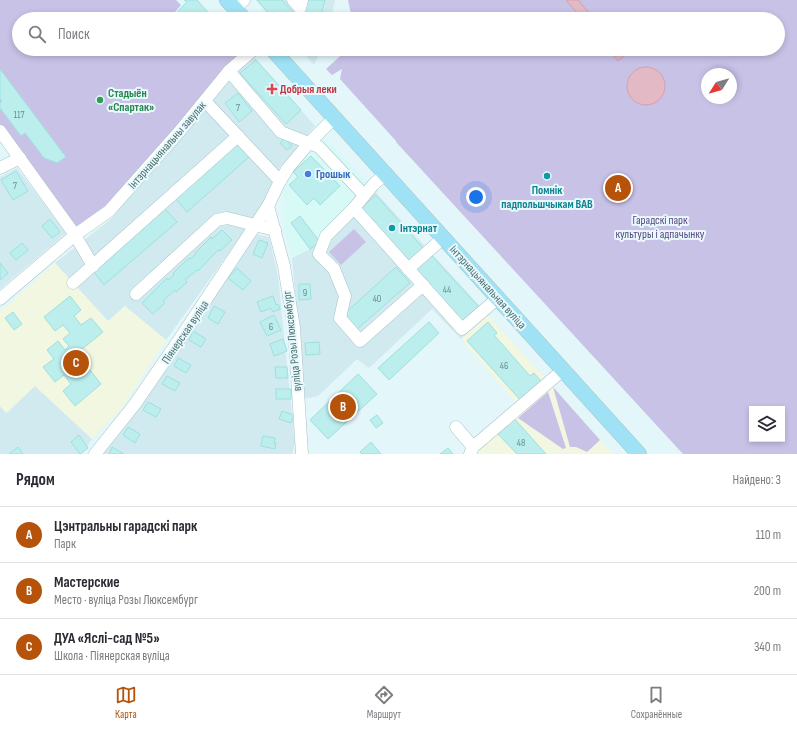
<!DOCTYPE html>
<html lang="ru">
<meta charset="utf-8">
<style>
body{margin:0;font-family:"Sofia Sans Condensed",sans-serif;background:#f7f7f7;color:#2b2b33}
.controls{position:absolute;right:12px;bottom:12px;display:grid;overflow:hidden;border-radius:0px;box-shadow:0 2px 6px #0003}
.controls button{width:36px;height:36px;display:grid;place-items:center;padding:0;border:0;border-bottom:1px solid #e1e1e2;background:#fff;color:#2b2b33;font:20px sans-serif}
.compass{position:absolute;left:701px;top:68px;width:36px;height:36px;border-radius:50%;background:#fff;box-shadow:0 2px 6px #0003;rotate:233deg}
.you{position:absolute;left:476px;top:197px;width:14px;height:14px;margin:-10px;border:3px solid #fff;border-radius:50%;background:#1a73e8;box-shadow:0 0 0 6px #1a73e833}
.badge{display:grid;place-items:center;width:26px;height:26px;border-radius:50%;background:#b45309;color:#fff;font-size:13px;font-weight:700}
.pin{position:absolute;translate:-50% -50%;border:2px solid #fff;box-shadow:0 1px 4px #0006}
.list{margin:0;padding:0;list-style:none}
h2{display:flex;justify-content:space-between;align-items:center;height:52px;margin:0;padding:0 16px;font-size:17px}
h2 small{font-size:13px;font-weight:400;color:#7c7c81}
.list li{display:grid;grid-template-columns:26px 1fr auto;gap:12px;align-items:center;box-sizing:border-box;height:56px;padding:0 16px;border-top:1px solid #e1e1e2}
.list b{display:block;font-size:15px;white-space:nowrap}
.list p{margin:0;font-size:13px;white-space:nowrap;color:#7c7c81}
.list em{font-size:13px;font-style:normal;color:#7c7c81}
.icon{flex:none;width:22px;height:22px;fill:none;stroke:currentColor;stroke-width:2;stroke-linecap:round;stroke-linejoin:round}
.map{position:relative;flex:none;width:797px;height:454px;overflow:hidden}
.search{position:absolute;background:#fff;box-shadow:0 2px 6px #0003;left:12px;right:12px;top:12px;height:44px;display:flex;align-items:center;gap:10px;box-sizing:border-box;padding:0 14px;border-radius:22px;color:#7c7c81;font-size:15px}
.sheet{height:220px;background:#fff}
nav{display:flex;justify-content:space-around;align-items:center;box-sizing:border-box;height:56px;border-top:1px solid #e1e1e2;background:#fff;font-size:11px;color:#7c7c81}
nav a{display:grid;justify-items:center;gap:2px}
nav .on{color:#b45309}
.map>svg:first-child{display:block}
.residential{fill:#d0eaef}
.commercial{fill:#d7faf7}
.education{fill:#f1f7e0}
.green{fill:#c9c2e7;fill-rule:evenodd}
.water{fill:#e2b9c4;stroke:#d4a0ad}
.building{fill:#bceeee;stroke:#9ee0de}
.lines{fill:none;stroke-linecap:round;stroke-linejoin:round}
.minor-casing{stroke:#a5c4c5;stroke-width:13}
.major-casing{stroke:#b0c1c0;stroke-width:16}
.minor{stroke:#fff;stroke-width:12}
.major{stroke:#9fe2f5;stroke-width:15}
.health-dot{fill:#e0444e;stroke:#e9f9fe;stroke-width:1.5}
.leisure-dot{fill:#2e9e5b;stroke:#e9f9fe;stroke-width:1.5}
.shop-dot{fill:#3f7fe0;stroke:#e9f9fe;stroke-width:1.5}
.culture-dot{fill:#0f9aa8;stroke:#e9f9fe;stroke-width:1.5}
.labels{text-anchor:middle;stroke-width:4;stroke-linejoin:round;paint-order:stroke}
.number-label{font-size:10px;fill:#67908f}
.health-label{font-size:12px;font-weight:bold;fill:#be3a42;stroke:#e9f9fe;text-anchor:start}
.leisure-label{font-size:12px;font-weight:bold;fill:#27864d;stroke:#e9f9fe;text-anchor:start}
.street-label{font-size:12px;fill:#4b716f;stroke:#e9f9fe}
.shop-label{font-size:12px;font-weight:bold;fill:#366cbe;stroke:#e9f9fe;text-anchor:start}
.culture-label{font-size:12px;font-weight:bold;fill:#0d838f;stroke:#e9f9fe}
.park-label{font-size:12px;fill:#5a4981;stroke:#e9f9fe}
</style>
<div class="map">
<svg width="797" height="454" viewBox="0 0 797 454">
<rect width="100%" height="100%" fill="#e3f6fa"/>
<!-- residential -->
<g class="residential">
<polygon points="256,0 335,0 331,19 273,19"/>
<polygon points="300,49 321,49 314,65"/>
<polygon points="253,56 315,126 280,167 263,205 166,340 125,306 108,321 55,263 111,219 219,88"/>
<polygon points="17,168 66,233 0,289 0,177"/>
<polygon points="368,184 488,315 461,339 432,309 369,368 357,359 318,396 304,399 292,258 310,249"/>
<polygon points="255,234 269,237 278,276 295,444 292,454 102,454"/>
<polygon points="35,386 92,439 82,454 0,454 0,406 7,413"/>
</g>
<!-- commercial -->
<polygon class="commercial" points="324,136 368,184 320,242 310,249 292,258 284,228 283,194 291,169"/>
<!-- education -->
<g class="education">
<polygon points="55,263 108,321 125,306 166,340 122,408 92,439 35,386 6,413 0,406 0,312"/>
<polygon points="488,315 548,381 613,454 471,454 516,403 461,339"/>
</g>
<!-- green -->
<g class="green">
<polygon points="0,0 176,0 181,5 175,12 182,19 19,19 19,49 247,49 110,204 75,228 0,124"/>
<path d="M348,0H797V454H683L396,142V141L340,79L342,69L332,75L326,69L348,49H778V19H352ZM707,74H731V98H707ZM752,409H782V439H752Z"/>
<polygon points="354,229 366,242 341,265 329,252"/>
<polygon points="553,387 600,440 587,452 576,447 570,447"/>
<polygon points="548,392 566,448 563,449 518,418"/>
</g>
<!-- water -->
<g class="water">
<polygon points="566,0 578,0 594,19 582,19"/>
<polygon points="608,49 620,49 625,55 618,61"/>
<circle cx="646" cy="86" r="19"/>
</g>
<!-- building -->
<g class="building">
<polygon points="184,0 197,0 214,19 185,19 178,11 187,2"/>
<polygon points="257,0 282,0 299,19 273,19"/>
<polygon points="307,0 325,0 320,19 303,15"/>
<polygon points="125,13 130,19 117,19"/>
<polygon points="256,60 301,110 286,124 240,73"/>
<polygon points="0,69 66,157 57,163 44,158 25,133 21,136 0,108 0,103 2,101 0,99"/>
<polygon points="238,93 252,111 239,122 225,103"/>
<polygon points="285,138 292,146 287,150 280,143"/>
<polygon points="237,142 250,156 187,212 175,198"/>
<polygon points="311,156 340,186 320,205 314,198 307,205 289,185 298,177 293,172"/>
<polygon points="16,171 28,191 13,200 1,180"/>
<polygon points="376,195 423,248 407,262 360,209"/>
<polygon points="165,209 177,222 104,285 93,271"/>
<polygon points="300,216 320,242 310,249 291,223"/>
<polygon points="50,219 60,232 52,238 42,226"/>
<polygon points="222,230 232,240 220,251 218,250 198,271 197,270 185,280 187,282 176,292 175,290 163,301 165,303 153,314 142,303 167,278 168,280 174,275 173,273 189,258 190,259 196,254 195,253 211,237 212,239"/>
<polygon points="259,240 268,243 262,258 253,254"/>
<polygon points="22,243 28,250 16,260 10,253"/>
<polygon points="431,255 479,307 463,322 416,270"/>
<polygon points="0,263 8,273 0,280"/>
<polygon points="396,267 410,283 357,329 344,314"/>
<polygon points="237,268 251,281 243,290 228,278"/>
<polygon points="299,284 310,284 311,299 299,300"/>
<polygon points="70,296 81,310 74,316 81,325 91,318 103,332 76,354 81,360 73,366 82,377 90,370 101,384 75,406 63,391 71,384 64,375 55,382 43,367 54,359 47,350 58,341 65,350 69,346 63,339 70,333 63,325 55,331 44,317"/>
<polygon points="273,296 276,305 278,304 280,309 273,312 271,308 261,312 257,302"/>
<polygon points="214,306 225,312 218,324 208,318"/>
<polygon points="13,312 22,324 14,330 5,318"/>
<polygon points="274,315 281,330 267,336 260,322"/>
<polygon points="429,322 439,333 389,380 378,368"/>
<polygon points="488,322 497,333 494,335 530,376 534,373 543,383 522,402 467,341"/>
<polygon points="193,331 206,339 201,347 189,340"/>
<polygon points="283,339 287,351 274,356 270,344"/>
<polygon points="319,342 320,354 306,355 305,343"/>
<polygon points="178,358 191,365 186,373 174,366"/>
<polygon points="275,367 287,367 288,378 276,378"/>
<polygon points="358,374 377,394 328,439 310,420"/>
<polygon points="167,376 180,383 175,391 162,384"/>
<rect x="276" y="389" width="15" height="10"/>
<polygon points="148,402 161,409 156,417 143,410"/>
<polygon points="282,411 294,415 291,423 279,419"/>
<polygon points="377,415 383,423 376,428 370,420"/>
<polygon points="512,416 546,454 517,454 495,431"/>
<polygon points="128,427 140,434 135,443 123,435"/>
<polygon points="79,435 88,448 80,454 71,442"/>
<polygon points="263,436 275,438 274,443 276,443 275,449 261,446"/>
<polygon points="371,442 381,454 362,454 360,452"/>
<polygon points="18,447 23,454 9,454"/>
<polygon points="112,447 124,454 109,454"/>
<polygon points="448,448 453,454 440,454"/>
</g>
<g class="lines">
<defs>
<g id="minor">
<polyline points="293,0 300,8 302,0"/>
<polyline points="235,8 244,0"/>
<polyline points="229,71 281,132 319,147 364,195"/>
<polyline points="205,101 280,181"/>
<polyline points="0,131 75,235 0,299"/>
<polyline points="0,168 20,158"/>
<polyline points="385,174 373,185 354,208 462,329 498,298"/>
<polyline points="268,206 284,266 294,328 302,454"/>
<polyline points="354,208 326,236 319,254 334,269 345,296 340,318 360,341 423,285"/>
<polyline points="93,266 75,235 109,211 180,131 229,71 254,49"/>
<polyline points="408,269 443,238"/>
<polyline points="73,283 238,136"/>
<polyline points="136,294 217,220 227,218 275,230"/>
<polyline points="456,427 473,447"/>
<polyline points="95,454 135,404 179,340 268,206 280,181 288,168 309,143 334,118"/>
<polyline points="470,454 473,447 563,370"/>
</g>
<g id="major">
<polyline points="227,0 244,19"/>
<polyline points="272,49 639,454"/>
</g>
</defs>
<!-- minor casing -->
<use href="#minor" class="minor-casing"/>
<!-- major casing -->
<use href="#major" class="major-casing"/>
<!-- minor -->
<use href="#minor" class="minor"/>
<!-- major -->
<use href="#major" class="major"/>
</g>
<!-- markers -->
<path class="health-dot" d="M270 83h4v4h4v4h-4v4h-4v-4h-4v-4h4z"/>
<circle class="leisure-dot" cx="100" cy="100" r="4"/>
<circle class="shop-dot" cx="308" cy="174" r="4"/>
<g class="culture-dot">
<circle cx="547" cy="176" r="4"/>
<circle cx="392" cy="228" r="4"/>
</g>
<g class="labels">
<!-- number labels -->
<g class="number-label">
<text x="238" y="111">7</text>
<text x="19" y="118">117</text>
<text x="15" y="189">7</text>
<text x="447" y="293">44</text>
<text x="305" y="296">9</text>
<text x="377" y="302">40</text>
<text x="271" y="330">6</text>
<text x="504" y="369">46</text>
<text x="521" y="446">48</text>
</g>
<!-- health labels -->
<g class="health-label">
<text x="280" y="93">Добрыя леки</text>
</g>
<!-- leisure labels -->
<g class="leisure-label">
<text x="108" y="97">Стадыён<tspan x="108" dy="14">«Спартак»</tspan></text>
</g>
<!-- street labels -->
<g class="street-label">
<text transform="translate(167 145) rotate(-49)" y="4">Інтэрнацыянальны завулак</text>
<text transform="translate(488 287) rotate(48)" y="4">Інтэрнацыянальная вуліца</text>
<text transform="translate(185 332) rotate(-56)" y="4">Піянерская вуліца</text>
<text transform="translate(292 341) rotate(-96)" y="4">вуліца Розы Люксембург</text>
</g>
<!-- shop labels -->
<g class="shop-label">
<text x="316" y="178">Грошык</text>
</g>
<!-- culture labels -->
<g class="culture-label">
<text x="547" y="194">Помнік<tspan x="547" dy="14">падпольшчыкам ВАВ</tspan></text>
<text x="400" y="232" text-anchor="start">Інтэрнат</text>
</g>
<!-- park labels -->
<g class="park-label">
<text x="660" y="224">Гарадскі парк<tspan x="660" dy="14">культуры і адпачынку</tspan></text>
</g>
</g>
</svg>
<div class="controls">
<button><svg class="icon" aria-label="layers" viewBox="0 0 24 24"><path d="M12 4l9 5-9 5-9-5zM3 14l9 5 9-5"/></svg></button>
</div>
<svg class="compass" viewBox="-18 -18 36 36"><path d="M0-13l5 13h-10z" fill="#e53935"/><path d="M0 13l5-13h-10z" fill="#7c7c81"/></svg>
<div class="you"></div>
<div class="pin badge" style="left:618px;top:188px">A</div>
<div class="pin badge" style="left:343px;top:407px">B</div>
<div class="pin badge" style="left:76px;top:363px">C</div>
<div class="search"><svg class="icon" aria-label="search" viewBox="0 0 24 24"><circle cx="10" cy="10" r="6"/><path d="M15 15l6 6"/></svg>Поиск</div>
</div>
<section class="sheet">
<h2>Рядом<small>Найдено: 3</small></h2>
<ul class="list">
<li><span class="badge">A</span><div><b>Цэнтральны гарадскі парк</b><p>Парк</p></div><em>110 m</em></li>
<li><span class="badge">B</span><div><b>Мастерские</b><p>Место · вуліца Розы Люксембург</p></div><em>200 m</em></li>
<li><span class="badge">C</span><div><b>ДУА «Яслі-сад №5»</b><p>Школа · Піянерская вуліца</p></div><em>340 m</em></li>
</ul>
</section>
<nav>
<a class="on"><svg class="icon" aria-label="map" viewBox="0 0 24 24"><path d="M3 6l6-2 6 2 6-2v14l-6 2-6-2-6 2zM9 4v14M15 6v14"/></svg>Карта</a>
<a><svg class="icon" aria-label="directions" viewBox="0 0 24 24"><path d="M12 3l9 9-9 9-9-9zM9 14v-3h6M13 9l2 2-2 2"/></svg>Маршрут</a>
<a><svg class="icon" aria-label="saved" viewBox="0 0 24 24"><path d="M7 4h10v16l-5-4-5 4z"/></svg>Сохранённые</a>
</nav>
